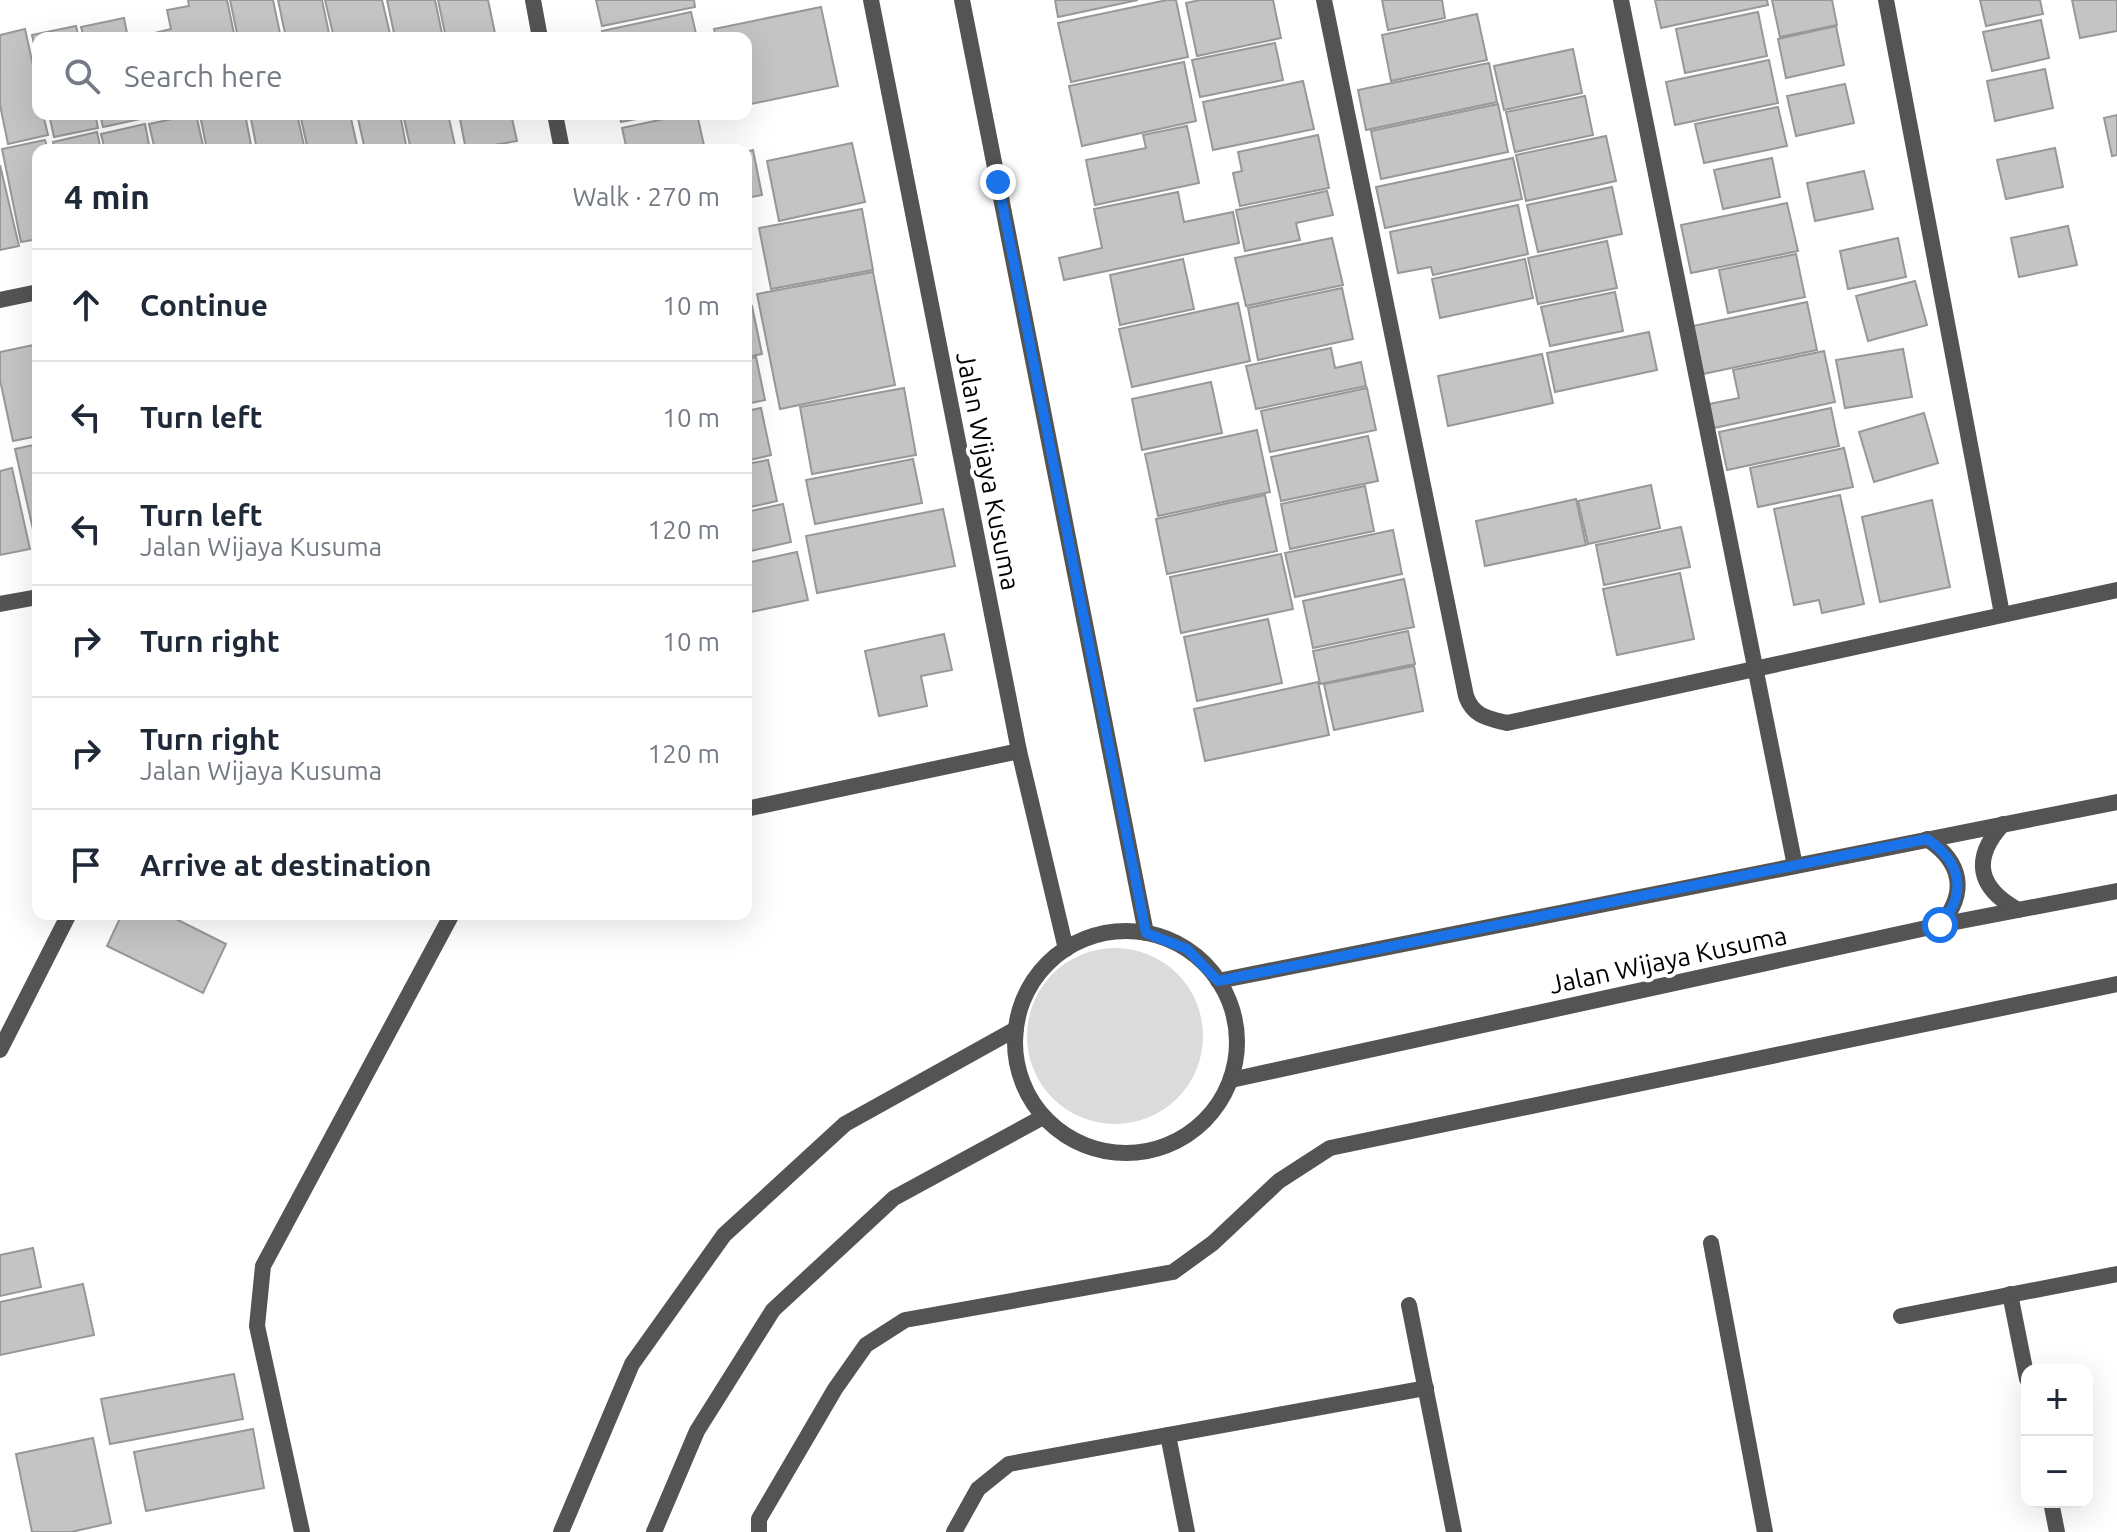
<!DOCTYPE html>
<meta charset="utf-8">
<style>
body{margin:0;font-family:Ubuntu,sans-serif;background:#f2f2f3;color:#1f2937}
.controls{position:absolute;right:24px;bottom:24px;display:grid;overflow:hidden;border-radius:16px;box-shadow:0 8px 32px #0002}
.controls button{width:72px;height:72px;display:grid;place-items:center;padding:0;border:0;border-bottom:2px solid #e0e1e3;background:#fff;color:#1f2937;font:40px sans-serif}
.stop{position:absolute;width:24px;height:24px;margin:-18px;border:6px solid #1a73e8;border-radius:50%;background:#fff}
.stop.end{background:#1a73e8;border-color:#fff;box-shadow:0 2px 8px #0008}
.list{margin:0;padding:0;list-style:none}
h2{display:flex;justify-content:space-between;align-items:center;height:104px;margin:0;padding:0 32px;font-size:34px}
h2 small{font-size:26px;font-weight:400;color:#747a83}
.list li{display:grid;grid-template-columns:52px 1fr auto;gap:24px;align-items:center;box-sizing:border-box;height:112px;padding:0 32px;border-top:2px solid #e0e1e3}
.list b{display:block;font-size:30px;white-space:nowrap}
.list p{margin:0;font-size:26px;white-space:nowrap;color:#747a83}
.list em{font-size:26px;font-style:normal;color:#747a83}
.icon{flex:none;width:44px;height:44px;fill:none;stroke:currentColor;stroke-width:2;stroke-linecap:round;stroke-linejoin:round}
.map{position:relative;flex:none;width:2117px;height:1532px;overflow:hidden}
.search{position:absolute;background:#fff;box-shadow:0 8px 32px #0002;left:32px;top:32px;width:720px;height:88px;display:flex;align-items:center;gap:20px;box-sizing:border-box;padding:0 28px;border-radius:16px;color:#747a83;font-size:30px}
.panel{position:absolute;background:#fff;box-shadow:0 8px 32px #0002;left:32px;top:144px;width:720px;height:776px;border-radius:16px}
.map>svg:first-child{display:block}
.green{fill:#dbdbdb}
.building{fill:#c4c4c4;stroke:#989898;stroke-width:2}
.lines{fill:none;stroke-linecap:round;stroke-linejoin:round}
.service{stroke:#545454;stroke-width:16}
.minor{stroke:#545454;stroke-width:16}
.tertiary{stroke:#545454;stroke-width:16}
.route{stroke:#1a73e8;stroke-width:10}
.labels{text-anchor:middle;stroke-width:8;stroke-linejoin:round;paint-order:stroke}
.street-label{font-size:26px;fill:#000;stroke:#fff}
</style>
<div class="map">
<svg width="2117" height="1532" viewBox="0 0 2117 1532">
<rect width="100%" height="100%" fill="#fff"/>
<!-- green -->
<circle class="green" cx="1115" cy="1036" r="88"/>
<!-- building -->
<g class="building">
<polygon points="188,0 227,0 235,38 134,38 171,29 167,10 189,6"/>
<polygon points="230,0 273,0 281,38 238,38"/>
<polygon points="278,0 322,0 330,38 286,38"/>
<polygon points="325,0 382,0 391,38 334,38"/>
<polygon points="387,0 435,0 443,38 395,38"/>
<polygon points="438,0 488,0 496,38 446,38"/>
<polygon points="596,0 694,0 695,7 602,26"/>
<polygon points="1055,0 1138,0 1058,17"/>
<polygon points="1167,0 1176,0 1188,57 1071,82 1058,23"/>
<polygon points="1200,0 1273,0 1281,38 1197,56 1186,3"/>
<polygon points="1382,0 1442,0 1445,18 1388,30"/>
<polygon points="1655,0 1767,0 1768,5 1661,28"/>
<polygon points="1772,0 1832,0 1837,25 1780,37"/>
<polygon points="1980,0 2040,0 2043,14 1986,26"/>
<polygon points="2072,0 2117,0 2117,31 2080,38"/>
<polygon points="821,7 838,86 746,105 746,38 716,38 714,29"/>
<polygon points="691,12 697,38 604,38 602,31"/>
<polygon points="1758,12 1767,56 1685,73 1676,29"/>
<polygon points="1477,14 1487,60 1391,81 1382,35"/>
<polygon points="124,18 128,38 84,38 81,27"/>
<polygon points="2041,20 2049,58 1992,71 1983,32"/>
<polygon points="76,26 79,38 38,38 38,62 32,35"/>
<polygon points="1836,26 1844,65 1786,78 1778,39"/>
<polygon points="25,29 38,88 38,114 43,114 48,135 8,144 0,105 0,35"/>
<polygon points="1275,43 1283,80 1200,97 1192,60"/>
<polygon points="1573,49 1582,93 1504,110 1494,66"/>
<polygon points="1769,60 1778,103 1675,125 1666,82"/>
<polygon points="1184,62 1196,121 1082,146 1069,86"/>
<polygon points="1489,63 1497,102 1366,130 1358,90"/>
<polygon points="2045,69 2053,108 1995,121 1987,81"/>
<polygon points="1303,81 1314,129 1213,150 1203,102"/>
<polygon points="1845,84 1854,123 1796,136 1787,96"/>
<polygon points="1585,96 1593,135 1515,152 1506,112"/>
<polygon points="1498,104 1508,152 1381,179 1371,131"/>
<polygon points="1778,107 1787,146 1704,163 1695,124"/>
<polygon points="49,114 95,114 98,128 54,137"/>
<polygon points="100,114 144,114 145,118 103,127"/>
<polygon points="196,114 204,150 155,150 149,124"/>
<polygon points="245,114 252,150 207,150 200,115"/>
<polygon points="250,114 297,114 305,150 257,150"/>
<polygon points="300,114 350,114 358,150 308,150"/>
<polygon points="357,114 400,114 407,150 365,150"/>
<polygon points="403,114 448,114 456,150 411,150"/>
<polygon points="459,114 511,114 517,141 466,150"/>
<polygon points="619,114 661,114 621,122"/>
<polygon points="687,114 697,114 705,150 627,150 622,128"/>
<polygon points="2117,115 2117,155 2112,156 2104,118"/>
<polygon points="145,124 150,150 105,150 101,134"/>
<polygon points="1187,126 1199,183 1095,205 1086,160 1146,148 1143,135"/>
<polygon points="97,132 101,150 55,150 53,142"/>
<polygon points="1318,135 1329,188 1240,206 1233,173 1242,171 1238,152"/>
<polygon points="1606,136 1616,181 1526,201 1516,155"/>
<polygon points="45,140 48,150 38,150 38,239 21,242 2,149"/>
<polygon points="852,143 865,202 779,221 767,161"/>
<polygon points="2055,148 2063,187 2006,199 1997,160"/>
<polygon points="753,150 762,195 746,198 746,152"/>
<polygon points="1513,158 1522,199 1385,228 1376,187"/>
<polygon points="1772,158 1780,197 1723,209 1714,170"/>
<polygon points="0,165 19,246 0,250"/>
<polygon points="1864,171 1873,209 1815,221 1807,183"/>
<polygon points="1612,187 1622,234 1538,252 1527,205"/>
<polygon points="1327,191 1333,215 1296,223 1300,240 1245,251 1236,210"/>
<polygon points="1178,192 1184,222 1233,212 1239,243 1064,280 1059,258 1102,248 1094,209"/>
<polygon points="1787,203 1798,251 1691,273 1681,225"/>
<polygon points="1518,205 1528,254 1433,275 1431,267 1398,273 1390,232"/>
<polygon points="862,209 873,270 771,289 759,228"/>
<polygon points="2068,226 2077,265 2019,277 2011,238"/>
<polygon points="1332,238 1343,285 1246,306 1235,258"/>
<polygon points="1898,238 1906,277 1848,289 1840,251"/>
<polygon points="1607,241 1617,288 1538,304 1528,258"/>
<polygon points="1796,254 1805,297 1728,313 1719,270"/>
<polygon points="1183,259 1194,309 1120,325 1110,275"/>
<polygon points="1525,259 1533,298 1440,318 1432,279"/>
<polygon points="873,272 895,385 780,409 757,294"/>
<polygon points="1915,281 1927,325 1868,341 1856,296"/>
<polygon points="1342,288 1353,339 1258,360 1248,308"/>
<polygon points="1615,292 1623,331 1550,346 1541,307"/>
<polygon points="1807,302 1817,350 1703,374 1693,326"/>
<polygon points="1238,303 1250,361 1132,387 1119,329"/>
<polygon points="752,306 762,354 746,357 746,307"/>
<polygon points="1649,332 1657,370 1555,392 1547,353"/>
<polygon points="38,344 38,436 13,441 0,380 0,352"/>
<polygon points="1331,348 1335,368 1361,362 1366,386 1256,409 1246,366"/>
<polygon points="1903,349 1912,397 1845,408 1836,360"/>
<polygon points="1824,351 1835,402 1714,428 1709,404 1739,398 1733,370"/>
<polygon points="1542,354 1553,403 1448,426 1438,376"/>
<polygon points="756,357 765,400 746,404 746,359"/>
<polygon points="1211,382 1222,433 1142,450 1132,399"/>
<polygon points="904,388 916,455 812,474 800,407"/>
<polygon points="1367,388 1376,430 1270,452 1261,411"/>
<polygon points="761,408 771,455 746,461 746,411"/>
<polygon points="1831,408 1839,446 1727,470 1719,432"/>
<polygon points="1924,413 1938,463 1874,482 1859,432"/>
<polygon points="1257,430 1270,492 1158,516 1145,454"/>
<polygon points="1368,436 1378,481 1281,501 1271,457"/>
<polygon points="38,444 38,543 36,543 15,449"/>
<polygon points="1844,448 1853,487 1758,507 1750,468"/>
<polygon points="913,459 922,503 815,524 806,480"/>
<polygon points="768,460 777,501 746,508 746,464"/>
<polygon points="12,468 30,549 0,555 0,471"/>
<polygon points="1651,485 1660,528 1588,544 1578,501"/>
<polygon points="1365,486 1374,531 1290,549 1281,504"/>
<polygon points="1265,495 1277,551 1167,574 1156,519"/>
<polygon points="1840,495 1864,604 1822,613 1819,600 1794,605 1774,509"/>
<polygon points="1576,499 1586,545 1485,566 1476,521"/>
<polygon points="1932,500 1950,587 1880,602 1862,517"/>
<polygon points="783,504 791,542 746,552 746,512"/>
<polygon points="943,509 955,566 817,593 806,536"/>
<polygon points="1681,527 1690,567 1604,585 1596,545"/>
<polygon points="1393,530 1402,574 1295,597 1285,553"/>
<polygon points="797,552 808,600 746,613 746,563"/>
<polygon points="1281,554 1293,609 1181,633 1170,577"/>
<polygon points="1680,573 1694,639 1617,655 1603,589"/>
<polygon points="1404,579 1414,627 1313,648 1303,601"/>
<polygon points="1268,619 1282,683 1197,701 1184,637"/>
<polygon points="1408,631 1415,664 1320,684 1313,651"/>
<polygon points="944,634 952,670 921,676 927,706 879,716 865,651"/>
<polygon points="1414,666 1423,711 1334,730 1324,684"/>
<polygon points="1318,682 1329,735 1205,761 1194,709"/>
<polygon points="122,914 166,914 226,944 203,993 107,946"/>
<polygon points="33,1248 41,1287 0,1296 0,1255"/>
<polygon points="83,1284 94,1335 0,1355 0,1302"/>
<polygon points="234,1374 243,1419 110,1444 101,1399"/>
<polygon points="253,1429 264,1488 146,1511 134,1452"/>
<polygon points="93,1438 111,1523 71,1532 32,1532 16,1454"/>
</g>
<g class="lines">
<!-- service -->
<polyline class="service" points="759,1532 759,1519 835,1389 866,1345 905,1320 1173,1272 1213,1243 1279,1181 1330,1148 2117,984"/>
<!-- minor -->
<g class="minor">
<polyline points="533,0 540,38"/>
<path d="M1324,0L1466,696C1473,716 1487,718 1507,723L2117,590"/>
<polyline points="1621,0 1795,866"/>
<polyline points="1886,0 2002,614"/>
<polyline points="555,114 562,150"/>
<polyline points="0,300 38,292"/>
<polyline points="0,604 38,597"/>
<polyline points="746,809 1019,751"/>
<polyline points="0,1050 69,914"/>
<polyline points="1711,1243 1765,1532"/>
<polyline points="2010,1294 2027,1379"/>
<polyline points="1409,1305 1454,1532"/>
<polyline points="1901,1316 2117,1274"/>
<polyline points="1168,1435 1187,1532"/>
<polyline points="2051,1502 2057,1532"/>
<polyline points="302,1532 257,1326 263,1266 452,914"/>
<polyline points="954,1532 978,1489 1009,1464 1426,1388"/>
</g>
<!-- tertiary -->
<g class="tertiary">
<polyline points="871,0 1019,751 1066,949"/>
<polyline points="962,0 1146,933"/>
<path d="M2003,824C1971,859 1978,888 2018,910"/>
<path d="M1927,839C1962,862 1968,893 1940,925"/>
<circle cx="1126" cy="1042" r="111"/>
<polyline points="1218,981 2117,802"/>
<polyline points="1231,1080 1940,925 2117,891"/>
<polyline points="561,1532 632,1364 724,1235 845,1124 1016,1029"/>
<polyline points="654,1532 697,1431 773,1310 894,1198 1043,1117"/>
</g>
</g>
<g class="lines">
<!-- route -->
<path class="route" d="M998,182L1146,933L1187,949L1218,981L1927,839C1961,862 1968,893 1940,925"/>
</g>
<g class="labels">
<!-- street labels -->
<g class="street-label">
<text transform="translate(988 471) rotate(79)" y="9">Jalan Wijaya Kusuma</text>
<text transform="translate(1668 960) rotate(-12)" y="9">Jalan Wijaya Kusuma</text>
</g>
</g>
</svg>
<div class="controls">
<button>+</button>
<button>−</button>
</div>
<div class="stop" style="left:1940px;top:925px"></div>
<div class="stop end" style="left:998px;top:182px"></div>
<div class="search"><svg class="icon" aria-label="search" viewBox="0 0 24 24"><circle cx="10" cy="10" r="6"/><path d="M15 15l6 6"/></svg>Search here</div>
<section class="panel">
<h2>4 min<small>Walk · 270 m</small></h2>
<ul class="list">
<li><svg class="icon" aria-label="ahead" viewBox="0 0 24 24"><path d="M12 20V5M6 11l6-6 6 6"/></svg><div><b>Continue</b></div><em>10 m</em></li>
<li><svg class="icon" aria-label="left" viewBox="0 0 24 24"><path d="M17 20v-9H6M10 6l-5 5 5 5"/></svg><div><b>Turn left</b></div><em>10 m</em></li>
<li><svg class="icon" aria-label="left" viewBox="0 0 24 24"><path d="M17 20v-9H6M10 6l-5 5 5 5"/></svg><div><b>Turn left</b><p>Jalan Wijaya Kusuma</p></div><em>120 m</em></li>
<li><svg class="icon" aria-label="right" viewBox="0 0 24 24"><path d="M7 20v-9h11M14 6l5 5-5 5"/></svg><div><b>Turn right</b></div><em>10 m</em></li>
<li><svg class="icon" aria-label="right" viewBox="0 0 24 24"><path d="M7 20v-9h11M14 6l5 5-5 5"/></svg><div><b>Turn right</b><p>Jalan Wijaya Kusuma</p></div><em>120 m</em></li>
<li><svg class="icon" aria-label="arrive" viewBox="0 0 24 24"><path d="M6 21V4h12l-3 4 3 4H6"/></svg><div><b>Arrive at destination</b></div></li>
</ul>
</section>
</div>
